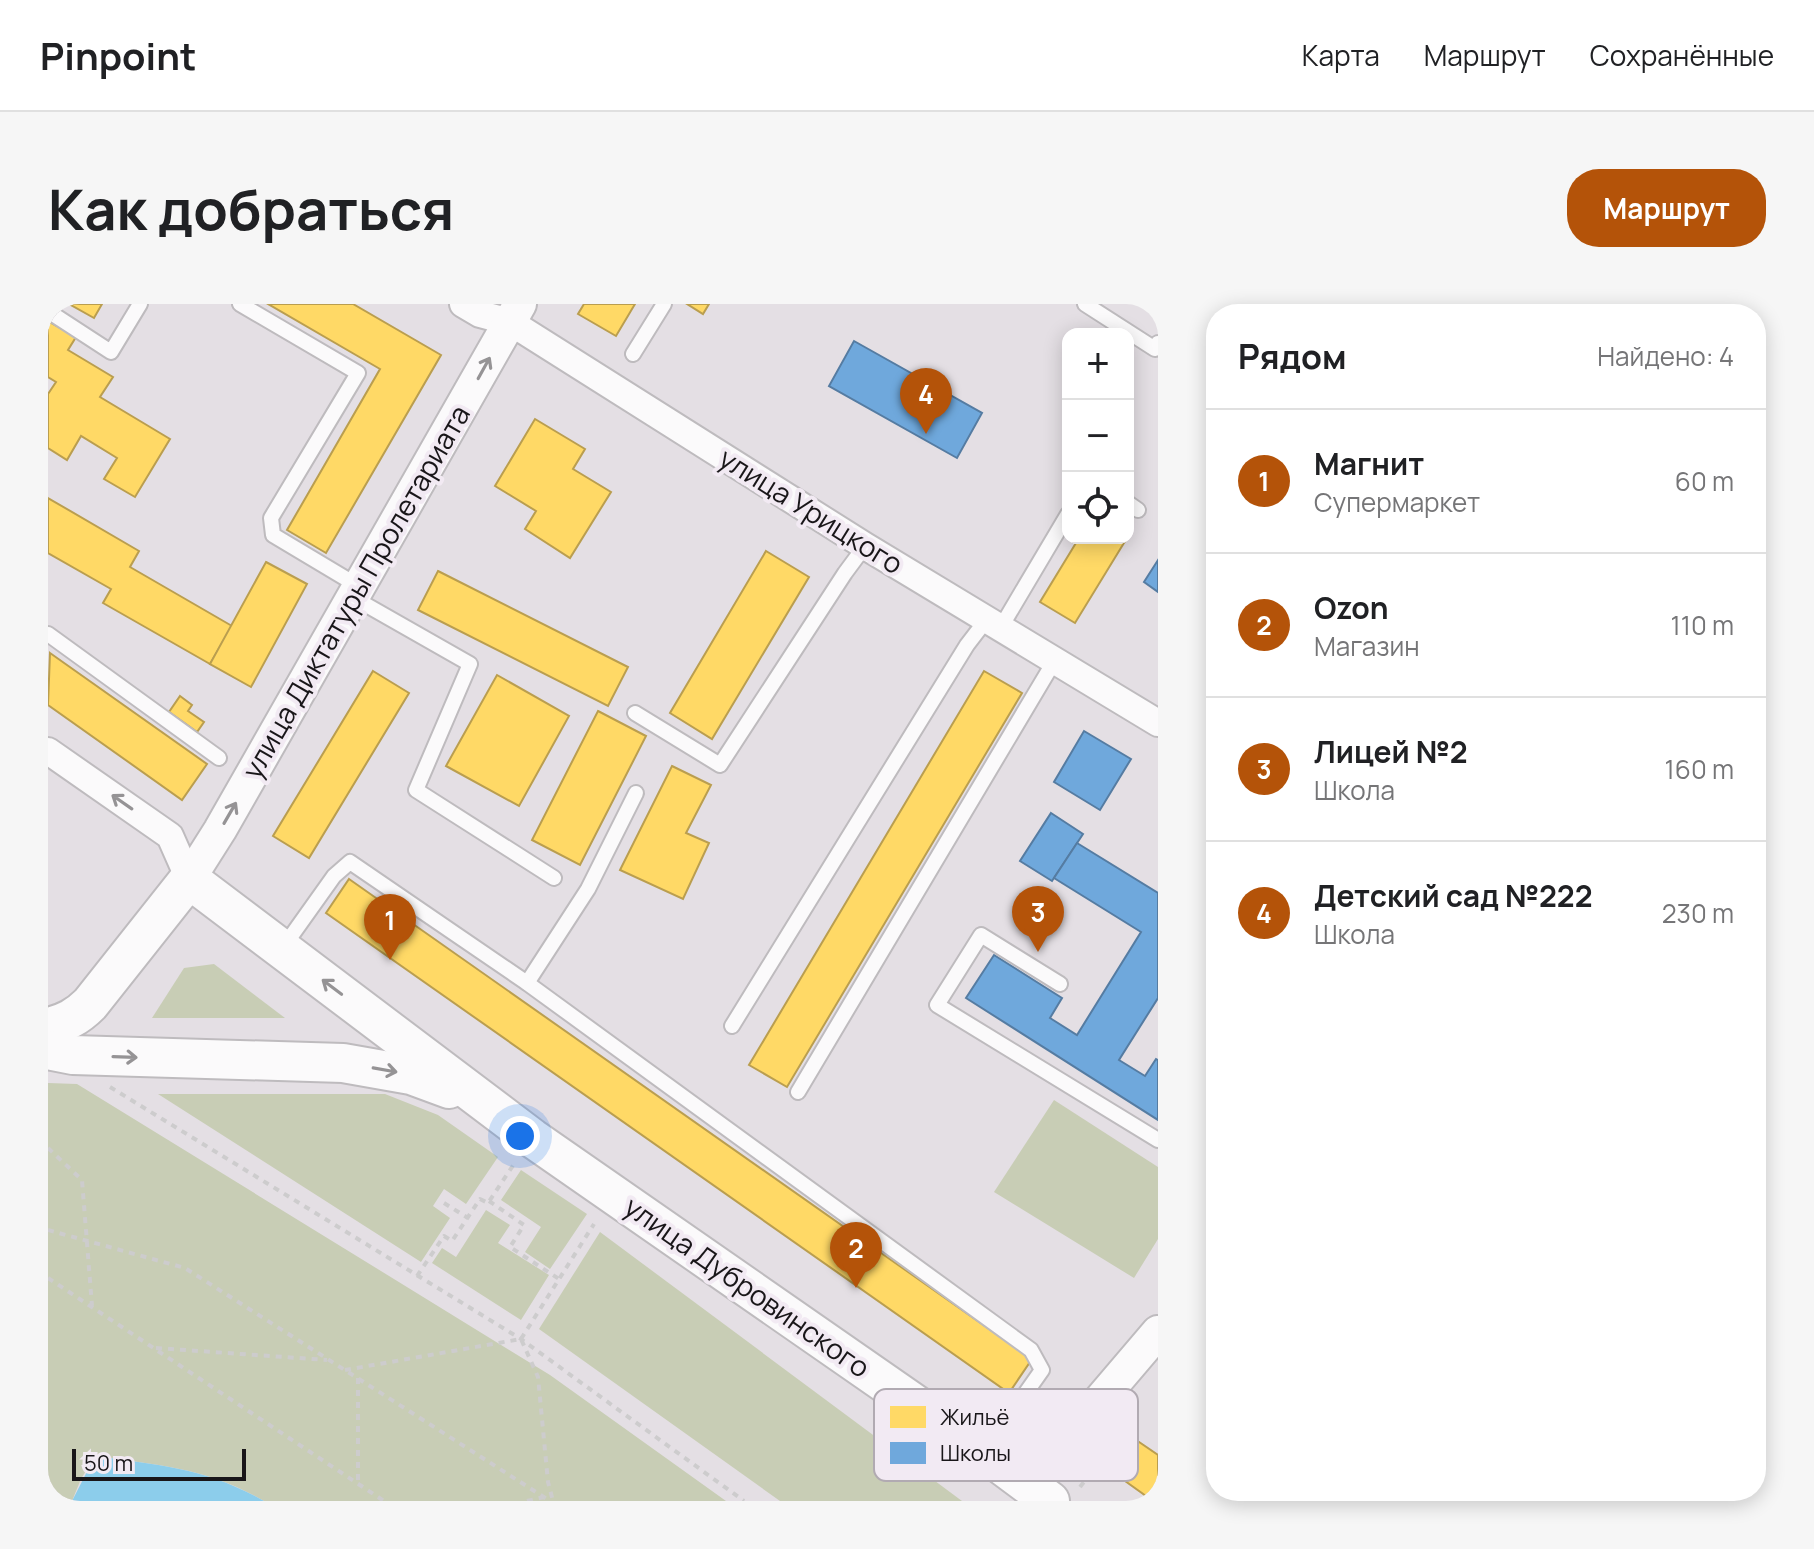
<!DOCTYPE html>
<html lang="ru">
<meta charset="utf-8">
<style>
body{margin:0;font-family:Manrope,sans-serif;background:#f6f6f6;color:#202124}
.controls{position:absolute;right:24px;top:24px;display:grid;overflow:hidden;border-radius:16px;box-shadow:0 4px 20px #0003}
.controls button{width:72px;height:72px;display:grid;place-items:center;padding:0;border:0;border-bottom:2px solid #e0e0e0;background:#fff;color:#202124;font:40px sans-serif}
.scale{position:absolute;left:24px;bottom:20px;width:174px;box-sizing:border-box;padding-left:8px;border:4px solid #191619;border-top:0;font-size:22px;line-height:28px;white-space:nowrap;color:#191619;-webkit-text-stroke:6px #f2eaf3;paint-order:stroke}
.you{position:absolute;left:472px;top:832px;width:28px;height:28px;margin:-20px;border:6px solid #fff;border-radius:50%;background:#1a73e8;box-shadow:0 0 0 12px #1a73e833}
.badge{display:grid;place-items:center;width:52px;height:52px;border-radius:50%;background:#b45309;color:#fff;font-size:26px;font-weight:700}
.pin{position:absolute;translate:-50% -66px;filter:drop-shadow(0 2px 4px #0008)}
.pin::after{content:'';position:absolute;top:42px;width:28px;height:24px;background:inherit;clip-path:polygon(0 0,100% 0,50% 100%)}
.list{margin:0;padding:0;list-style:none}
h2{display:flex;justify-content:space-between;align-items:center;height:104px;margin:0;padding:0 32px;font-size:34px}
h2 small{font-size:26px;font-weight:400;color:#757577}
.list li{display:grid;grid-template-columns:52px 1fr auto;gap:24px;align-items:center;box-sizing:border-box;height:144px;padding:0 32px;border-top:2px solid #e0e0e0}
.list b{display:block;font-size:30px;white-space:nowrap}
.list p{margin:0;font-size:26px;white-space:nowrap;color:#757577}
.list em{font-size:26px;font-style:normal;color:#757577}
.icon{flex:none;width:44px;height:44px;fill:none;stroke:currentColor;stroke-width:2;stroke-linecap:round;stroke-linejoin:round}
.map{position:relative;flex:none;width:1110px;height:1197px;overflow:hidden;border-radius:32px}
header{display:flex;align-items:center;gap:48px;box-sizing:border-box;height:112px;padding:0 40px;background:#fff;border-bottom:2px solid #e0e0e0}
header strong{font-size:38px}
nav{display:flex;gap:44px;margin-inline-start:auto;font-size:28px}
.intro{display:flex;align-items:center;justify-content:space-between;box-sizing:border-box;height:192px;padding:0 48px}
h1{margin:0;font-size:56px}
.button{padding:20px 36px;border-radius:32px;background:#b45309;color:#fff;font-size:28px;font-weight:700}
main{display:flex;gap:48px;padding:0 48px}
aside{flex:1;background:#fff;border-radius:32px;box-shadow:0 4px 20px #0003}
.map>svg:first-child{display:block}
.green{fill:#c8cdb5}
.water{fill:#8ccdeb}
.homes{fill:#ffd966;stroke:#ba9e4f;stroke-width:2}
.schools{fill:#6fa8dc;stroke:#557ca2;stroke-width:2}
.lines{fill:none;stroke-linecap:round;stroke-linejoin:round}
.service-casing{stroke:#bebbbe;stroke-width:18}
.minor-casing{stroke:#bebbbe;stroke-width:30}
.tertiary-casing{stroke:#bebbbe;stroke-width:36}
.secondary-casing{stroke:#bebbbe;stroke-width:42}
.path{stroke:#cdcccd;stroke-width:4;stroke-dasharray:6 6;stroke-linecap:butt}
.service{stroke:#fbfafb;stroke-width:14}
.minor{stroke:#fbfafb;stroke-width:26}
.tertiary{stroke:#fbfafb;stroke-width:32}
.secondary{stroke:#fbfafb;stroke-width:38}
.oneway{stroke:#959395}
.labels{text-anchor:middle;stroke-width:8;stroke-linejoin:round;paint-order:stroke}
.street-label{font-size:28px;fill:#191619;stroke:#f2eaf3}
.key{fill:#f2eaf3;stroke:#b1aab2;stroke-width:2}
.key-label{font-size:22px;fill:#191619}
</style>
<header>
<strong>Pinpoint</strong>
<nav><a>Карта</a><a>Маршрут</a><a>Сохранённые</a></nav>
</header>
<div class="intro"><h1>Как добраться</h1><a class="button">Маршрут</a></div>
<main>
<div class="map">
<svg width="1110" height="1197" viewBox="0 0 1110 1197">
<rect width="100%" height="100%" fill="#e4dfe4"/>
<!-- green -->
<g class="green">
<polygon points="166,660 237,714 104,714 136,664"/>
<path d="M0,779L29,780L502,1071L678,1197H216C159,1164 111,1161 47,1152L33,1175L24,1197H0Z"/>
<polygon points="110,790 337,790 390,811 450,853 418,900 396,885 385,902 402,914 373,958"/>
<polygon points="1006,796 1110,863 1110,935 1086,974 946,888"/>
<polygon points="473,866 539,910 502,965 477,948 493,923 453,896"/>
<polygon points="438,906 462,921 450,939 501,971 473,1016 384,959 394,944 408,953"/>
<polygon points="552,928 914,1197 732,1197 491,1025"/>
</g>
<!-- water -->
<path class="water" d="M47,1152C111,1161 158,1164 216,1197H24Z"/>
<!-- homes -->
<g class="homes">
<polygon points="21,0 54,0 46,14"/>
<polygon points="220,0 305,0 393,51 278,249 239,226 332,65"/>
<polygon points="536,0 587,0 568,32 530,10"/>
<polygon points="639,0 661,0 655,10"/>
<polygon points="0,17 28,33 20,46 65,73 52,93 122,135 87,193 56,175 69,154 33,132 19,156 0,144 0,90 8,78 0,73"/>
<polygon points="487,115 537,145 525,165 563,188 522,254 477,225 488,207 447,182"/>
<polygon points="0,194 91,247 82,263 184,322 162,360 55,299 63,285 0,249"/>
<polygon points="1031,234 1079,234 1027,319 992,298"/>
<polygon points="718,247 761,273 664,435 622,409"/>
<polygon points="218,258 259,280 203,383 162,360"/>
<polygon points="390,267 580,363 560,402 370,306"/>
<polygon points="2,349 159,460 134,496 0,401"/>
<polygon points="325,367 361,389 261,554 225,532"/>
<polygon points="936,367 974,389 739,783 701,761"/>
<polygon points="449,371 521,412 471,502 398,462"/>
<polygon points="132,392 144,401 140,407 156,418 149,428 121,408"/>
<polygon points="550,407 598,432 532,561 484,536"/>
<polygon points="624,462 663,481 638,529 661,539 635,595 572,566"/>
<polygon points="301,575 984,1055 961,1089 278,609"/>
<polygon points="1075,1127 1110,1151 1110,1197 1105,1197 1052,1159"/>
</g>
<!-- schools -->
<g class="schools">
<polygon points="806,37 934,109 909,154 781,82"/>
<polygon points="1110,256 1110,288 1096,278"/>
<polygon points="1036,427 1083,455 1052,506 1006,478"/>
<polygon points="1003,509 1035,530 1004,577 972,557"/>
<polygon points="1029,539 1110,589 1110,694 1071,756 1097,772 1108,755 1110,756 1110,816 918,694 946,651 1014,694 1002,714 1029,731 1093,628 1006,574"/>
</g>
<g class="lines">
<defs>
<g id="service">
<polyline points="192,0 310,69 223,214 225,231 312,283"/>
<polyline points="1037,0 1107,45 1110,39"/>
<polyline points="0,7 63,48 92,0"/>
<polyline points="585,50 616,0"/>
<polyline points="1080,199 1090,206"/>
<polyline points="306,294 422,360 368,486 506,574"/>
<polyline points="953,323 1020,210"/>
<polyline points="0,330 171,454"/>
<polyline points="587,409 672,461 797,269 817,242"/>
<polyline points="234,645 286,572 302,558 479,679 983,1046 994,1066 937,1147"/>
<polyline points="479,679 540,585 588,489"/>
<polyline points="1012,680 933,631 889,701 1110,836"/>
<polyline points="684,722 919,341 939,315"/>
<polyline points="750,788 1007,356"/>
</g>
<g id="minor">
<polyline points="415,0 432,10 462,18 817,242 1110,419"/>
<polyline points="0,447 122,532 141,575"/>
</g>
<g id="tertiary">
<polyline points="141,575 172,526 472,0"/>
<polyline points="982,1181 1012,1143 1110,1028"/>
</g>
<g id="secondary">
<path d="M0,723C17,719 29,713 42,700L141,575L484,834L936,1148L1002,1197"/>
<polyline points="0,746 25,751 295,759 363,771 401,785"/>
</g>
</defs>
<!-- service casing -->
<use href="#service" class="service-casing"/>
<!-- minor casing -->
<use href="#minor" class="minor-casing"/>
<!-- tertiary casing -->
<use href="#tertiary" class="tertiary-casing"/>
<!-- secondary casing -->
<use href="#secondary" class="secondary-casing"/>
<!-- path -->
<g class="path">
<polyline points="62,783 473,1035 696,1197"/>
<polyline points="0,844 34,876 44,1002"/>
<polyline points="441,897 476,921 462,943 511,975"/>
<polyline points="396,899 420,914"/>
<polyline points="0,926 137,964 502,1197"/>
<polyline points="369,972 396,932 404,937 432,895 440,899 466,860"/>
<polyline points="0,974 336,1197"/>
<polyline points="473,1035 546,920"/>
<polyline points="108,1044 279,1056"/>
<polyline points="297,1066 473,1035 490,1073 500,1178 505,1197"/>
<polyline points="310,1074 310,1180"/>
<polyline points="1032,1183 1039,1174"/>
<polyline points="479,1197 496,1193"/>
</g>
<!-- service -->
<use href="#service" class="service"/>
<!-- minor -->
<use href="#minor" class="minor"/>
<!-- tertiary -->
<use href="#tertiary" class="tertiary"/>
<!-- secondary -->
<use href="#secondary" class="secondary"/>
</g>
<!-- one-way arrows -->
<defs><path id="oneway-shaft" d="M-6 0H5M1.5-3L5.5 0L1.5 3" fill="none" stroke-width="1.6" stroke-linecap="round" stroke-linejoin="round" transform="scale(2)"/></defs>
<g class="oneway">
<use href="#oneway-shaft" transform="translate(436 64) rotate(-61)"/>
<use href="#oneway-shaft" transform="translate(74 498) rotate(-145)"/>
<use href="#oneway-shaft" transform="translate(182 509) rotate(-60)"/>
<use href="#oneway-shaft" transform="translate(284 683) rotate(-143)"/>
<use href="#oneway-shaft" transform="translate(77 753) rotate(2)"/>
<use href="#oneway-shaft" transform="translate(337 766) rotate(10)"/>
</g>
<g class="labels">
<!-- street labels -->
<g class="street-label">
<text transform="translate(763 207) rotate(32)" y="10">улица Урицкого</text>
<text transform="translate(308 288) rotate(-60)" y="10">улица Диктатуры Пролетариата</text>
<text transform="translate(699 983) rotate(35)" y="10">улица Дубровинского</text>
</g>
</g>
<!-- legend -->
<rect x="826" y="1085" width="264" height="92" rx="12" class="key"/>
<rect x="842" y="1102" width="36" height="22" fill="#ffd966"/>
<rect x="842" y="1138" width="36" height="22" fill="#6fa8dc"/>
<g class="key-label">
<text x="892" y="1121">Жильё</text>
<text x="892" y="1157">Школы</text>
</g>
</svg>
<div class="controls">
<button>+</button>
<button>−</button>
<button><svg class="icon" aria-label="locate" viewBox="0 0 24 24"><circle cx="12" cy="12" r="6"/><path d="M12 2v4M12 18v4M2 12h4M18 12h4"/></svg></button>
</div>
<div class="scale">50 m</div>
<div class="you"></div>
<div class="pin badge" style="left:342px;top:656px">1</div>
<div class="pin badge" style="left:808px;top:984px">2</div>
<div class="pin badge" style="left:990px;top:648px">3</div>
<div class="pin badge" style="left:878px;top:130px">4</div>
</div>
<aside>
<h2>Рядом<small>Найдено: 4</small></h2>
<ul class="list">
<li><span class="badge">1</span><div><b>Магнит</b><p>Супермаркет</p></div><em>60 m</em></li>
<li><span class="badge">2</span><div><b>Ozon</b><p>Магазин</p></div><em>110 m</em></li>
<li><span class="badge">3</span><div><b>Лицей №2</b><p>Школа</p></div><em>160 m</em></li>
<li><span class="badge">4</span><div><b>Детский сад №222</b><p>Школа</p></div><em>230 m</em></li>
</ul>
</aside>
</main>
